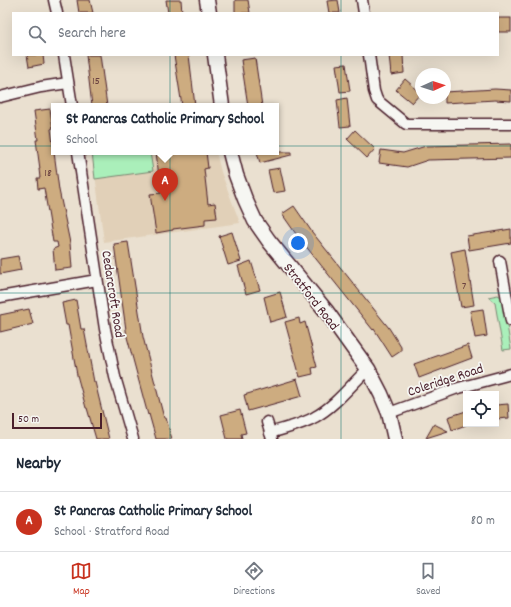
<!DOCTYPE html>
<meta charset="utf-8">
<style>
body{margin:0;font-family:Dekko,sans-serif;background:#f2f2f3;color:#1f2937}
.controls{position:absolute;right:12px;bottom:12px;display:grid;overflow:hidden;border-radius:0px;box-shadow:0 4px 16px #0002}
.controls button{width:36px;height:36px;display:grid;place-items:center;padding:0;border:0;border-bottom:1px solid #e0e1e3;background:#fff;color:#1f2937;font:20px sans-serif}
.compass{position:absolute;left:415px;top:68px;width:36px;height:36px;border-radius:50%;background:#fff;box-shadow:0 4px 16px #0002;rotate:87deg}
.scale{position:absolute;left:12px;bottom:10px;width:90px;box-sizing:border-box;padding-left:4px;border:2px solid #4a1f2b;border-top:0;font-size:11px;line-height:14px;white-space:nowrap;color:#4a1f2b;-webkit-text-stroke:3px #f6f6f2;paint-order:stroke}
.you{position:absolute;left:298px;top:243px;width:14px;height:14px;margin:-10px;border:3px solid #fff;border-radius:50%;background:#1a73e8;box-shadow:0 0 0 6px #1a73e833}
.badge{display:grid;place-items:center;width:26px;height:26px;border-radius:50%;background:#c8321e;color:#fff;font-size:13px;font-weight:700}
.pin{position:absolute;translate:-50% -33px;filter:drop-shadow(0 1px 2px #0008)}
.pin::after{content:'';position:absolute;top:21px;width:14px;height:12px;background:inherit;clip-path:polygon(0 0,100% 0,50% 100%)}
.popup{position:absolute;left:51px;top:103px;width:228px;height:52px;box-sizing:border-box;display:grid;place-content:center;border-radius:0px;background:#fff;filter:drop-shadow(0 1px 3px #0005);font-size:13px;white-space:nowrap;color:#747a83}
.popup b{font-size:15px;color:#1f2937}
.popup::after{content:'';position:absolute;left:50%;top:100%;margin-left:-8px;border:8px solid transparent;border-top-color:#fff}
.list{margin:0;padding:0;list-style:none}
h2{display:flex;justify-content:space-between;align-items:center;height:52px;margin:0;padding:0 16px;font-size:17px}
h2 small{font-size:13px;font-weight:400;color:#747a83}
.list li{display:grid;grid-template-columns:26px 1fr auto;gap:12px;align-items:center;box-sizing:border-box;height:60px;padding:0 16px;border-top:1px solid #e0e1e3}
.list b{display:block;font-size:15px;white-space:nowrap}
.list p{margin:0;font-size:13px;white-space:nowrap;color:#747a83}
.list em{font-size:13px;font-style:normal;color:#747a83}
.icon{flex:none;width:22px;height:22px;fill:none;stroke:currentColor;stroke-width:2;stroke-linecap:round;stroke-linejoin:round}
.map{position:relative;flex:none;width:511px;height:439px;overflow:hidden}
.search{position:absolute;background:#fff;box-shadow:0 4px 16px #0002;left:12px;right:12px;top:12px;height:44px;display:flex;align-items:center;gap:10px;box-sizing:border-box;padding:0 14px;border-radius:0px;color:#747a83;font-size:15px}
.sheet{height:112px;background:#fff}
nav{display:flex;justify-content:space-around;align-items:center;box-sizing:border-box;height:56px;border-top:1px solid #e0e1e3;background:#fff;font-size:11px;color:#747a83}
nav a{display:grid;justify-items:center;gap:2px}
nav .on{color:#c8321e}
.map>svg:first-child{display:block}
.built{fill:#e1d0b8}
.green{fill:#aaefba;stroke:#7a8772}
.building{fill:#cdac80;stroke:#4a1f2b}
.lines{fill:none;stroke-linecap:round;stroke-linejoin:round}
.street-casing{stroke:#4a1f2b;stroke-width:13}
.secondary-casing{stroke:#4a1f2b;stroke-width:17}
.street{stroke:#f6f6f2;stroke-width:10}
.secondary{stroke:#f6f6f2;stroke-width:14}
.grid{fill:none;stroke:#0f766e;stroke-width:1;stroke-opacity:0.55}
.labels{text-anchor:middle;stroke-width:3.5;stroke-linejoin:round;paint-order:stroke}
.number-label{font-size:12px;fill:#6b4240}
.street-label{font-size:14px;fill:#4a1f2b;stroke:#f6f6f2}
</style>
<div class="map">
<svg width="511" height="439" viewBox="0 0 511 439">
<rect width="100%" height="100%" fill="#eae0d0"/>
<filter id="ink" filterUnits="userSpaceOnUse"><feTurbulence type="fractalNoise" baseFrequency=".025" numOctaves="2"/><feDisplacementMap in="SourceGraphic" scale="8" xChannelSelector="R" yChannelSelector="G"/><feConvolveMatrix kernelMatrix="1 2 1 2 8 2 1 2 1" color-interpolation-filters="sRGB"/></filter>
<g filter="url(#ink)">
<!-- built -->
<polygon class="built" points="92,152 216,152 221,172 240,223 104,242"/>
<!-- green -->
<g class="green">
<polygon points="92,152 150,152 153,171 95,179"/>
<polygon points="498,295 501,297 503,302 511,349 503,350 495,303 488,297"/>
</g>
<!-- building -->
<g class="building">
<polygon points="77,0 90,0 93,13 79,13"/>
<polygon points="166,0 181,0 182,13 168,13"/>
<polygon points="235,0 248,0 250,13 235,13"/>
<polygon points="338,0 340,13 329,13 327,1"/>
<rect x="498" y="18" width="13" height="14"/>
<polygon points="27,55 43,55 44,64 29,67"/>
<polygon points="86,55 100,55 107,106 92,106"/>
<polygon points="174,55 189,55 195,106 182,106"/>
<polygon points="389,55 403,55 404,73 391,75"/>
<polygon points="255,58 262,106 248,106 241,60"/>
<polygon points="346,64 350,91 340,92 336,65"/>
<polygon points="405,79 421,93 412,103 396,90"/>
<polygon points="495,89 511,90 511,101 495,100 445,103 445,92"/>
<polygon points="347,98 350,126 340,127 337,100"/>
<polygon points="50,109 53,128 51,129 54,152 59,190 70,243 72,268 55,270 53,249 58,247 57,242 53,242 44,188 38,189 37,178 40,178 39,169 40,169 36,140 38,140 34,111"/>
<polygon points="355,130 375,149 367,158 347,139"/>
<polygon points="511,144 511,158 428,160 407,167 379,163 381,150 403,153 426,146"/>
<polygon points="156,152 206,152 208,168 204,169 208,204 215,203 217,218 205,219 205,225 173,229 173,230 156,233 150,194 161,193"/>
<polygon points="257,152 291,152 291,155 260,163"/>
<polygon points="280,168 285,191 273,193 268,170"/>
<polygon points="294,206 312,232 389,328 401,347 401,351 392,357 374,329 373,330 296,234 282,214"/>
<polygon points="511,229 511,243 469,250 467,236"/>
<polygon points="232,232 241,261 228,265 219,236"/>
<polygon points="128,242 143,337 164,418 166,418 172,439 156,439 149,414 148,415 145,404 127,337 114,244"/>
<polygon points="465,249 474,305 461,307 451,252"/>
<polygon points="18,256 21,270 0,274 0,259"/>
<polygon points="251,261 260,290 246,294 238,266"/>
<polygon points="280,292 287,317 270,322 264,297"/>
<polygon points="76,300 81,329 84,329 94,382 95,382 109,439 96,439 87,408 86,408 77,375 68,325 66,325 62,303"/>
<polygon points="29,309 33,324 0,332 0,315"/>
<polygon points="483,309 487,336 475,338 470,311"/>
<polygon points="299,318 300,324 305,322 317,367 312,368 313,374 300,377 285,322"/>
<polygon points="468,345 472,358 419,378 414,364"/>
<polygon points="297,379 302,396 248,411 244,395"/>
<polygon points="508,404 509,418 496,419 496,405"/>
<polygon points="240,410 246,433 241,434 242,439 227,439 221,415"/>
<polygon points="466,411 466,425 452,430 448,417"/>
<polygon points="434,424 448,431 426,438"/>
</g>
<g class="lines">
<defs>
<g id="street">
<polyline points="54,0 57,13"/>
<polyline points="362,0 364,13"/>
<polyline points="64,55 72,106"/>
<polyline points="369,55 374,91 377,100 406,124 511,124"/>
<polyline points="0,97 41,87 68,83"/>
<polyline points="78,152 105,329 115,377 133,439"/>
<polyline points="500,261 511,321"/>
<polyline points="0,297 97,280"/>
<polyline points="389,413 455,389 511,374"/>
<polyline points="267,422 272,439"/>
<path d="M270,433C285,428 302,425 315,417C335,406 351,385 368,369"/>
</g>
<g id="secondary">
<polyline points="207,0 209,13"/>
<polyline points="215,55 222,106"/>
<polyline points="230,152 236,175 245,199 255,221 269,241 327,312 368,369 381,394 389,413 395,439"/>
</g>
</defs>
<!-- street casing -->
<use href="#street" class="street-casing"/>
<!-- secondary casing -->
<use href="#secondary" class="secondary-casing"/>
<!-- street -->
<use href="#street" class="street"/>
<!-- secondary -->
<use href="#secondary" class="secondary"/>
</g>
</g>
<!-- grid -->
<path class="grid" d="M170,0V13M341,0V13M170,55V439M341,55V439M0,146H511M0,293H511"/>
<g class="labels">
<!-- number labels -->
<g class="number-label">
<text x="96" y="84">15</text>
<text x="48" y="176">18</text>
<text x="464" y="289">7</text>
</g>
<!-- street labels -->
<g class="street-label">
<text transform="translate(114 294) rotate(81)" y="5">Cedarcroft Road</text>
<text transform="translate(312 296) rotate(52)" y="5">Stratford Road</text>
<text transform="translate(445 379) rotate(-18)" y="5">Coleridge Road</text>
</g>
</g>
</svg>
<div class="controls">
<button><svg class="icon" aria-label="locate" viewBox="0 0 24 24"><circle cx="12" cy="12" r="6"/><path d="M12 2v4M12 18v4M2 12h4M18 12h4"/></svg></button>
</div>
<svg class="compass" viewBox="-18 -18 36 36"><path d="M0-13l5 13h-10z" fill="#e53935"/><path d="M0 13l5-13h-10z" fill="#747a83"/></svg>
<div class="scale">50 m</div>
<div class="you"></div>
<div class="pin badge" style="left:165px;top:201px">A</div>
<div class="popup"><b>St Pancras Catholic Primary School</b>School</div>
<div class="search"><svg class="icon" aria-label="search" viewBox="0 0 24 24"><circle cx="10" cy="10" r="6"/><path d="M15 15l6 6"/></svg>Search here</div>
</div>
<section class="sheet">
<h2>Nearby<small></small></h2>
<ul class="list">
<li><span class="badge">A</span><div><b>St Pancras Catholic Primary School</b><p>School · Stratford Road</p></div><em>80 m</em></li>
</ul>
</section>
<nav>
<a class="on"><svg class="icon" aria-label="map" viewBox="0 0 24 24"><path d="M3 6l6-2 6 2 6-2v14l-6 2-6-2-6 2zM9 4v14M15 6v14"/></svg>Map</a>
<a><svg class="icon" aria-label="directions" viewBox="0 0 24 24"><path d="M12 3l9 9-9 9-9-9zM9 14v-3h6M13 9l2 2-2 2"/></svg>Directions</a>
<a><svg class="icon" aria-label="saved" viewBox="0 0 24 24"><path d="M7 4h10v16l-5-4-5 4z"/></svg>Saved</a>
</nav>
